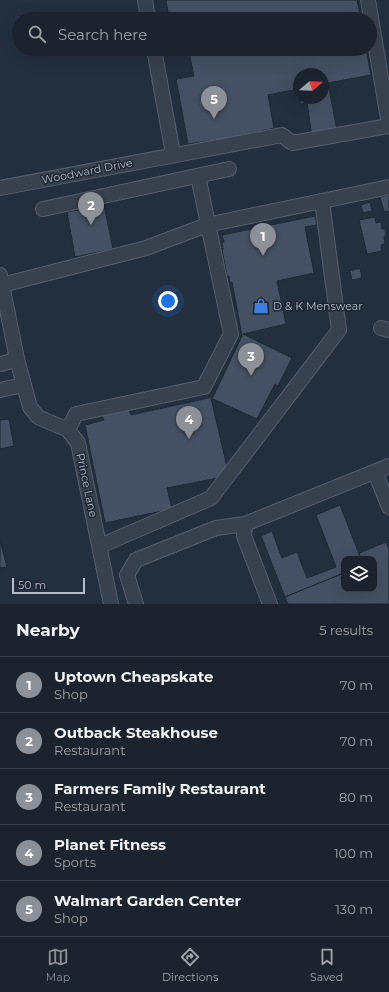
<!DOCTYPE html>
<style>
body{margin:0;font-family:Montserrat,sans-serif;background:#282f3a;color:#f1f3f6}
.controls{position:absolute;right:12px;bottom:12px;display:grid;overflow:hidden;border-radius:8px;box-shadow:0 4px 16px #0002}
.controls button{width:36px;height:36px;display:grid;place-items:center;padding:0;border:0;border-bottom:1px solid #39404a;background:#1b232e;color:#f1f3f6;font:20px sans-serif}
.compass{position:absolute;left:293px;top:68px;width:36px;height:36px;border-radius:50%;background:#1b232e;box-shadow:0 4px 16px #0002;rotate:71deg}
.scale{position:absolute;left:12px;bottom:10px;width:73px;box-sizing:border-box;padding-left:4px;border:2px solid #b4bcc9;border-top:0;font-size:11px;line-height:14px;white-space:nowrap;color:#b4bcc9;-webkit-text-stroke:3px #1d2633;paint-order:stroke}
.you{position:absolute;left:168px;top:301px;width:14px;height:14px;margin:-10px;border:3px solid #fff;border-radius:50%;background:#1a73e8;box-shadow:0 0 0 6px #1a73e833}
.badge{display:grid;place-items:center;width:26px;height:26px;border-radius:50%;background:#8c9099;color:#fff;font-size:13px;font-weight:700}
.pin{position:absolute;translate:-50% -33px;filter:drop-shadow(0 1px 2px #0008)}
.pin::after{content:'';position:absolute;top:21px;width:14px;height:12px;background:inherit;clip-path:polygon(0 0,100% 0,50% 100%)}
.list{margin:0;padding:0;list-style:none}
h2{display:flex;justify-content:space-between;align-items:center;height:52px;margin:0;padding:0 16px;font-size:17px}
h2 small{font-size:13px;font-weight:400;color:#a0a4aa}
.list li{display:grid;grid-template-columns:26px 1fr auto;gap:12px;align-items:center;box-sizing:border-box;height:56px;padding:0 16px;border-top:1px solid #39404a}
.list b{display:block;font-size:15px;white-space:nowrap}
.list p{margin:0;font-size:13px;white-space:nowrap;color:#a0a4aa}
.list em{font-size:13px;font-style:normal;color:#a0a4aa}
.icon{flex:none;width:22px;height:22px;fill:none;stroke:currentColor;stroke-width:2;stroke-linecap:round;stroke-linejoin:round}
.map{position:relative;flex:none;width:389px;height:604px;overflow:hidden}
.search{position:absolute;background:#1b232e;box-shadow:0 4px 16px #0002;left:12px;right:12px;top:12px;height:44px;display:flex;align-items:center;gap:10px;box-sizing:border-box;padding:0 14px;border-radius:22px;color:#a0a4aa;font-size:15px}
.sheet{height:332px;background:#1b232e}
nav{display:flex;justify-content:space-around;align-items:center;box-sizing:border-box;height:56px;border-top:1px solid #39404a;background:#1b232e;font-size:11px;color:#a0a4aa}
nav a{display:grid;justify-items:center;gap:2px}
nav .on{color:#8c9099}
.map>svg:first-child{display:block}
.building{fill:#455162;stroke:#1f2835}
.lines{fill:none;stroke-linecap:round;stroke-linejoin:round}
.minor-casing{stroke:#565f6c;stroke-width:16}
.minor{stroke:#38414e;stroke-width:14}
.labels{text-anchor:middle;stroke-width:3;stroke-linejoin:round;paint-order:stroke}
.street-label{font-size:11px;fill:#b4bcc9;stroke:#1d2633}
.poi-label{font-size:11px;fill:#b4bcc9;stroke:#1d2633;text-anchor:start}
</style>
<div class="map">
<svg width="389" height="604" viewBox="0 0 389 604">
<rect width="100%" height="100%" fill="#242f3e"/>
<!-- building -->
<g class="building">
<polygon points="166,0 357,0 361,19 169,19"/>
<polygon points="171,49 366,49 371,75 328,83 337,130 312,136 307,103 301,104 300,98 323,98 323,74 299,74 299,92 298,89 268,95 274,128 231,138 188,144 176,79 194,76 189,52 174,55 170,51"/>
<polygon points="389,195 389,212 384,211 380,197"/>
<polygon points="370,202 372,211 363,213 361,205"/>
<polygon points="104,205 113,249 75,257 67,212"/>
<polygon points="315,216 317,225 305,227 314,273 277,281 286,324 243,334 292,358 278,386 275,384 257,419 211,398 227,467 218,478 167,488 172,509 105,523 85,425 104,420 102,415 129,410 131,415 213,397 242,336 232,282 230,283 229,276 227,277 222,249 223,249 222,242 224,242 222,235"/>
<polygon points="375,217 376,223 381,222 382,229 385,229 386,236 384,237 385,244 381,245 382,251 367,254 359,220"/>
<polygon points="360,268 362,278 352,280 350,271"/>
<polygon points="9,419 14,446 0,449 0,420"/>
<polygon points="340,505 361,559 344,559 344,573 285,597 261,536 272,531 282,558 297,552 307,578 336,567 316,515"/>
<polygon points="0,540 7,567 0,568"/>
<polygon points="386,542 389,549 389,604 288,604 285,597 344,573 344,589 374,589 374,559 361,559 359,553"/>
</g>
<g class="lines">
<defs>
<g id="minor">
<polyline points="145,0 148,19"/>
<polyline points="368,0 389,125"/>
<polyline points="154,49 173,154"/>
<polyline points="0,188 282,135 292,143 389,126"/>
<polyline points="43,209 229,169"/>
<polyline points="0,275 17,359 30,407 38,417 68,430 78,443 111,604"/>
<polyline points="2,285 146,248 207,225 389,187"/>
<polyline points="381,328 389,330"/>
<polyline points="1,364 17,359"/>
<polyline points="0,390 24,385"/>
<polyline points="68,430 76,414 204,387 231,334 198,176"/>
<polyline points="375,472 389,507"/>
<polyline points="245,524 244,536 270,604"/>
<polyline points="100,546 211,498 339,330 322,201"/>
<polyline points="136,604 127,575 136,560 216,528 245,524 389,466"/>
</g>
</defs>
<!-- minor casing -->
<use href="#minor" class="minor-casing"/>
<!-- minor -->
<use href="#minor" class="minor"/>
</g>
<!-- icons -->
<defs>
<symbol id="shop-bare" viewBox="-9 -9 18 18"><path d="M-5-2.5h2.3a2.7 3.5 0 0 1 5.4 0H5L5.5 6h-11ZM-1.5-2.5h3a1.5 2.3 0 0 0-3 0Z" fill="#3f7fe0" stroke="#1d2633" stroke-width="2.5" paint-order="stroke"/></symbol>
</defs>
<g fill-rule="evenodd">
<use href="#shop-bare" x="250" y="295" width="22" height="22"/>
</g>
<g class="labels">
<!-- street labels -->
<g class="street-label">
<text transform="translate(87 171) rotate(-11)" y="4">Woodward Drive</text>
<text transform="translate(87 485) rotate(78)" y="4">Prince Lane</text>
</g>
<!-- poi labels -->
<g class="poi-label">
<text x="273" y="310">D &amp; K Menswear</text>
</g>
</g>
</svg>
<div class="controls">
<button><svg class="icon" aria-label="layers" viewBox="0 0 24 24"><path d="M12 4l9 5-9 5-9-5zM3 14l9 5 9-5"/></svg></button>
</div>
<svg class="compass" viewBox="-18 -18 36 36"><path d="M0-13l5 13h-10z" fill="#e53935"/><path d="M0 13l5-13h-10z" fill="#a0a4aa"/></svg>
<div class="scale">50 m</div>
<div class="you"></div>
<div class="pin badge" style="left:263px;top:256px">1</div>
<div class="pin badge" style="left:91px;top:225px">2</div>
<div class="pin badge" style="left:251px;top:376px">3</div>
<div class="pin badge" style="left:189px;top:439px">4</div>
<div class="pin badge" style="left:214px;top:119px">5</div>
<div class="search"><svg class="icon" aria-label="search" viewBox="0 0 24 24"><circle cx="10" cy="10" r="6"/><path d="M15 15l6 6"/></svg>Search here</div>
</div>
<section class="sheet">
<h2>Nearby<small>5 results</small></h2>
<ul class="list">
<li><span class="badge">1</span><div><b>Uptown Cheapskate</b><p>Shop</p></div><em>70 m</em></li>
<li><span class="badge">2</span><div><b>Outback Steakhouse</b><p>Restaurant</p></div><em>70 m</em></li>
<li><span class="badge">3</span><div><b>Farmers Family Restaurant</b><p>Restaurant</p></div><em>80 m</em></li>
<li><span class="badge">4</span><div><b>Planet Fitness</b><p>Sports</p></div><em>100 m</em></li>
<li><span class="badge">5</span><div><b>Walmart Garden Center</b><p>Shop</p></div><em>130 m</em></li>
</ul>
</section>
<nav>
<a class="on"><svg class="icon" aria-label="map" viewBox="0 0 24 24"><path d="M3 6l6-2 6 2 6-2v14l-6 2-6-2-6 2zM9 4v14M15 6v14"/></svg>Map</a>
<a><svg class="icon" aria-label="directions" viewBox="0 0 24 24"><path d="M12 3l9 9-9 9-9-9zM9 14v-3h6M13 9l2 2-2 2"/></svg>Directions</a>
<a><svg class="icon" aria-label="saved" viewBox="0 0 24 24"><path d="M7 4h10v16l-5-4-5 4z"/></svg>Saved</a>
</nav>
